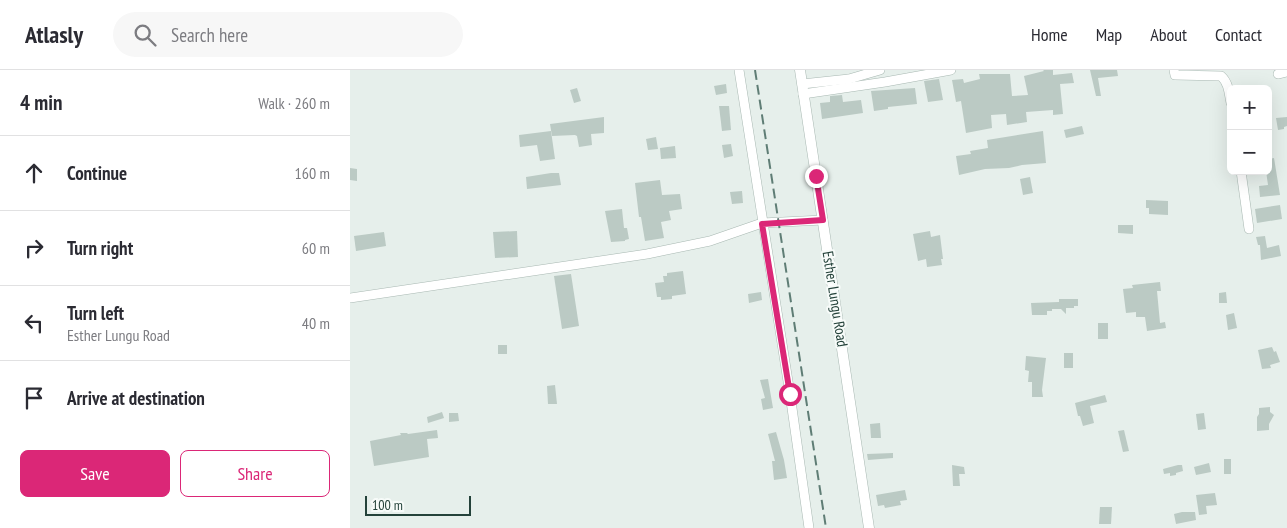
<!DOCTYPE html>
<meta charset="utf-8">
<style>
body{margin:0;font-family:"PT Sans Narrow",sans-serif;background:#f7f7f7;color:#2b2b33}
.controls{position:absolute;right:15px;top:15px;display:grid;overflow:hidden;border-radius:8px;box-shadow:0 5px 20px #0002}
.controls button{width:45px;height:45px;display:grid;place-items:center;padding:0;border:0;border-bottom:1px solid #e1e1e2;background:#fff;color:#2b2b33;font:25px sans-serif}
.scale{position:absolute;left:15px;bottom:12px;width:106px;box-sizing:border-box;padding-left:5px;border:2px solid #24423a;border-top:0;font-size:14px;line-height:18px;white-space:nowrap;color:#24423a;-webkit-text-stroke:4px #f7fbf9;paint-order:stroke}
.stop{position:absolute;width:15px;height:15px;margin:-11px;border:4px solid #db2777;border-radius:50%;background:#fff}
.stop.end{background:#db2777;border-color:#fff;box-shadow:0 1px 5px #0008}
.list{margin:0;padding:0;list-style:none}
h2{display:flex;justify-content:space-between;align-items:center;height:65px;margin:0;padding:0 20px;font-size:21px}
h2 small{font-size:16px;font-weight:400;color:#7c7c81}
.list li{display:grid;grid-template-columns:32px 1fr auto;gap:15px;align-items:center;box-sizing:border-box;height:75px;padding:0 20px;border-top:1px solid #e1e1e2}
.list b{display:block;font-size:19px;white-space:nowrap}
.list p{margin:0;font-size:16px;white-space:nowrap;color:#7c7c81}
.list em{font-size:16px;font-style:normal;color:#7c7c81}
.actions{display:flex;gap:10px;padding:15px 20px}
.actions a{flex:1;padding:11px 0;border:1px solid #db2777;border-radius:8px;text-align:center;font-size:18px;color:#db2777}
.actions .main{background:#db2777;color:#fff}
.icon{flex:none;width:28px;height:28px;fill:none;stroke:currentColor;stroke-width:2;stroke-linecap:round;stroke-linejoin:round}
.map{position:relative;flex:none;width:937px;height:458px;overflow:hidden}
header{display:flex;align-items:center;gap:30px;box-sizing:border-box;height:70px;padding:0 25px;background:#fff;border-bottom:1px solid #e1e1e2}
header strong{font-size:24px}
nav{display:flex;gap:28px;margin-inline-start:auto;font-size:18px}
.search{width:350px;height:45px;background:#f7f7f7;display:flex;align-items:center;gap:12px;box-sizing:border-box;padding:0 18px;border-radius:28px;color:#7c7c81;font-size:19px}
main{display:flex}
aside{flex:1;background:#fff}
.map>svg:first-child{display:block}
.building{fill:#bbcac4}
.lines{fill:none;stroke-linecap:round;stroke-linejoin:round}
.minor-casing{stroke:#a8b8b2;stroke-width:10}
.tertiary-casing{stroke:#a8b8b2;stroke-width:11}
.minor{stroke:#fff;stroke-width:9}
.tertiary{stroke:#fff;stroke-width:10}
.rail{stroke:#5f7d75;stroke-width:2;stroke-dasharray:10 5;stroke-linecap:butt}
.route{stroke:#db2777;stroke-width:6}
.labels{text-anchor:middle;stroke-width:4;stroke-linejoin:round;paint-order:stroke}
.street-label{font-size:15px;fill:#24423a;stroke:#f7fbf9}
</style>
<header>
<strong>Atlasly</strong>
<div class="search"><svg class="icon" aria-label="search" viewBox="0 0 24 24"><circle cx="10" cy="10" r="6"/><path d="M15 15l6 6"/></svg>Search here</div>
<nav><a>Home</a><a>Map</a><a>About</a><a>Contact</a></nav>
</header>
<main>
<aside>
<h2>4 min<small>Walk · 260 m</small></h2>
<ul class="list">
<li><svg class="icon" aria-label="ahead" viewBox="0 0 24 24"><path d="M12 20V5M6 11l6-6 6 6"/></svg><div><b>Continue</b></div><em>160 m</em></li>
<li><svg class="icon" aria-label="right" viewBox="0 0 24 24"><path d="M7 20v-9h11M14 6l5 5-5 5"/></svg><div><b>Turn right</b></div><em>60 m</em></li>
<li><svg class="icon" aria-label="left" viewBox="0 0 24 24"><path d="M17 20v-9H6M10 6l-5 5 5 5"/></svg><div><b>Turn left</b><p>Esther Lungu Road</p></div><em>40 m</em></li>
<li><svg class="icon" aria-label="arrive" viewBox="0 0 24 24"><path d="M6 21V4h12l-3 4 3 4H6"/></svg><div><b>Arrive at destination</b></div></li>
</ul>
<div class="actions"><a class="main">Save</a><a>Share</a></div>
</aside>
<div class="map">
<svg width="937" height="458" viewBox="0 0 937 458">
<rect width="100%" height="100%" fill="#e6efeb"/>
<!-- building -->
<g class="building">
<polygon points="693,0 703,0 703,5 722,3 724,13 710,14 713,44 703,45 703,40 676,42 677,52 657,55 656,44 641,45 642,58 616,63 611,31 606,32 602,10 613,9 614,13 630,9 629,4 660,4 662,26 678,25 674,6 694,1"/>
<polygon points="740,0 767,0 768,6 748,8 751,26 746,26"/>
<polygon points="589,9 593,30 578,32 574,11"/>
<polygon points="376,14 377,23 366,25 364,16"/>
<polygon points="227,18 231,31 224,33 220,20"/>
<polygon points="565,18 567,34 538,37 538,39 524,41 521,21"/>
<polygon points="492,25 493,32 511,30 513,43 472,49 470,33 480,32 480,26"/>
<polygon points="369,36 379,36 381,60 372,61"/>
<polygon points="254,47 254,63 241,64 242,75 229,77 227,66 225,65 202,66 200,54"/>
<polygon points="937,47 937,56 934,57 934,59 928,60 926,48"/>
<polygon points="732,56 734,64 716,68 714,60"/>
<polygon points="201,61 205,89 190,91 187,75 170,77 169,65"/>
<polygon points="693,61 696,93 672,95 659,98 635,99 609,105 606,86 621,84 620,81 638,78 637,70"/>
<polygon points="306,67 308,79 298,80 296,69"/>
<polygon points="381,74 383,86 374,88 372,75"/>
<polygon points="325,76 326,88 311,89 310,78"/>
<polygon points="924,88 930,125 910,127 909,116 918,115 916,101 918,101 918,89"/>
<polygon points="0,98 7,99 7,111 0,110"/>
<polygon points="201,103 209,103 211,115 177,119 176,107"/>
<polygon points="680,107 683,123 673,125 670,109"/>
<polygon points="310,110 312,125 330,124 332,139 319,141 321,150 311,152 314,168 295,171 291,147 289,147 285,113"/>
<polygon points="392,121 393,133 382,134 380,122"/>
<polygon points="796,130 818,131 818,145 799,144 799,138 796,138"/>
<polygon points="930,135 932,149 907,153 905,139"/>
<polygon points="272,139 274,158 277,158 279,169 275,170 275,171 261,172 255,141"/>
<polygon points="768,155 783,155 783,164 768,163"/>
<polygon points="167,161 168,187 145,188 143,162"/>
<polygon points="580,161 581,167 590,165 593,189 591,189 592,195 577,197 576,189 568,191 563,164"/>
<polygon points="34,162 36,176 6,181 4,166"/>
<polygon points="915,166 917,178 929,175 931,186 911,190 910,175 908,175 906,167"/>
<polygon points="333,201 336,224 322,226 322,229 311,230 311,227 307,227 305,213 314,212 313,206 317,206 317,203"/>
<polygon points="221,204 229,256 212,259 204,206"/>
<polygon points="810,212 811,221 807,221 810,253 815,252 816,258 797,261 795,247 786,247 786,242 776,243 773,219 783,218 782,215"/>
<polygon points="411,222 412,230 399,233 398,224"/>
<polygon points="876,222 877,233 869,233 869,223"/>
<polygon points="709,229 728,229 728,236 724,236 724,238 716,238 716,244 711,239 702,239 702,241 697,241 697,245 682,245 681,233 709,232"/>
<polygon points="884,243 887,258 878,260 876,245"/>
<rect x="748" y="253" width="10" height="16"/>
<rect x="148" y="275" width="9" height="9"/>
<polygon points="922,277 924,282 926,281 930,292 920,295 921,298 912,299 908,280"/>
<rect x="714" y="283" width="9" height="15"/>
<polygon points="676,286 696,288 692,320 693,327 682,327 682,312 678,312 679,301 675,300"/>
<polygon points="418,309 423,338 413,340 411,329 415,328 410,310"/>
<polygon points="205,315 207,334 198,334 197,316"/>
<polygon points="755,325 757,332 740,336 744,353 733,356 730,346 728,346 725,333"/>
<polygon points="920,337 920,342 924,345 919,354 919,360 907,361 907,347 909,344 909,338"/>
<polygon points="92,342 94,348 78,353 77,347"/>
<polygon points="99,343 108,343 109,351 99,352"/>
<polygon points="854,343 856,359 848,360 846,344"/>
<polygon points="530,353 531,368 521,368 520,354"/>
<polygon points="87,360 88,368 77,369 79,387 24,396 20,371 51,365 50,363 57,363 58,364"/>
<polygon points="774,360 779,381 773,382 768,361"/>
<polygon points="426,362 434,390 437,408 424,410 422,391 425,391 418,364"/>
<polygon points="543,383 543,388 518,390 517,384"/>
<rect x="874" y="389" width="7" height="15"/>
<polygon points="859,393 861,402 846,405 844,397"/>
<polygon points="602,395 614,397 615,404 609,404 610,416 603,416"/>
<polygon points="828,395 832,395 833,401 826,403 826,405 820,406 820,403 814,404 813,399"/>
<polygon points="555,420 557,430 550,431 551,435 535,438 534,435 528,436 526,425"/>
<polygon points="865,423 867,435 856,436 857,444 849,445 846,425"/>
<polygon points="750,437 762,437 761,454 749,454"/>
<polygon points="832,442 845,442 846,450 826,454 824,444"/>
</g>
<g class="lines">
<defs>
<g id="minor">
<polyline points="389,0 440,324 459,458"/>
<path d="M824,0L825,5L871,6C879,13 879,24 881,33"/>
<polyline points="928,4 937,2"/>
<polyline points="452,14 499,9 530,0"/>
<polyline points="453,24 535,12 601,0"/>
<polyline points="891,101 899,159"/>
<polyline points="0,228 297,184 360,171 412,153 473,150"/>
</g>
<polyline id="tertiary" points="450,0 519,458"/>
</defs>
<!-- minor casing -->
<use href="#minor" class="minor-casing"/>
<!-- tertiary casing -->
<use href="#tertiary" class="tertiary-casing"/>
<!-- minor -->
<use href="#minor" class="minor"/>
<!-- tertiary -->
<use href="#tertiary" class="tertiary"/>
<!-- rail -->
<polyline class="rail" points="405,0 476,458"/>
</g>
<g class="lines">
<!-- route -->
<polyline class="route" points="440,324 412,154 473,150 466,106"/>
</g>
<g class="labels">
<!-- street labels -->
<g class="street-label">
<text transform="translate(485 229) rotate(81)" y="5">Esther Lungu Road</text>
</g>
</g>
</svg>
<div class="controls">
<button>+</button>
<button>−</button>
</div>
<div class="scale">100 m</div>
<div class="stop" style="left:440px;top:324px"></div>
<div class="stop end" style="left:466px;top:106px"></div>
</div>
</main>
